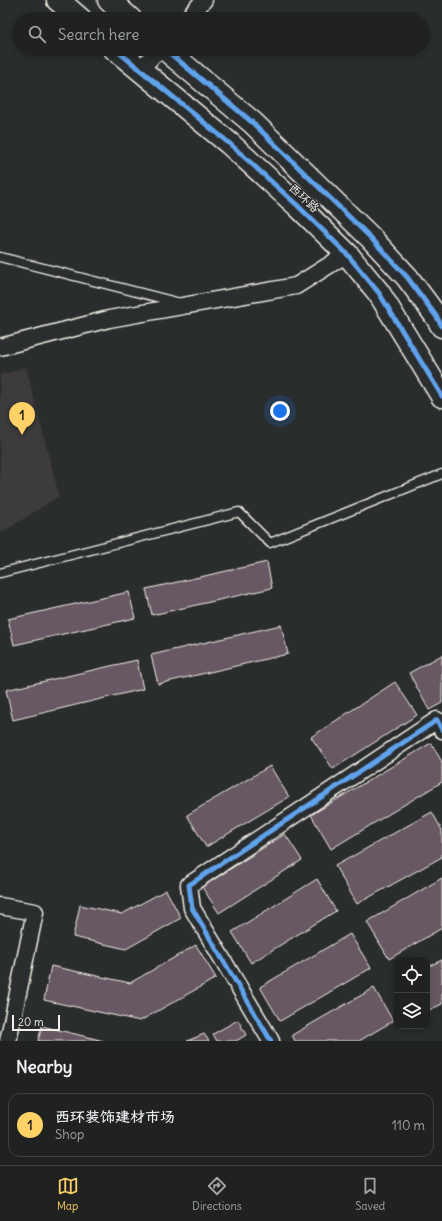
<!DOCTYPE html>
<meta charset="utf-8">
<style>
body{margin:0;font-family:Delius,"LXGW WenKai TC",sans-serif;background:#282a2a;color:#f1f3f6}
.controls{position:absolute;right:12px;bottom:12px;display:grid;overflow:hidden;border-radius:8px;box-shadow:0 2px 6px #0003}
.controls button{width:36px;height:36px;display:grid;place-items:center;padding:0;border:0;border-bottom:1px solid #3d3f40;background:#202222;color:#f1f3f6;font:20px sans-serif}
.scale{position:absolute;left:12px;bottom:10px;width:48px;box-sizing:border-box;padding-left:4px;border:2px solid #f4f1e8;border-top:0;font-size:11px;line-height:14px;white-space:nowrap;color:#f4f1e8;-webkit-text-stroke:3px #2a2d2e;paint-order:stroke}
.you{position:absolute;left:280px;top:411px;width:14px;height:14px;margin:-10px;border:3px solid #fff;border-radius:50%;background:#1a73e8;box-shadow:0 0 0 6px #1a73e833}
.badge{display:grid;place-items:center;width:26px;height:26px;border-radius:50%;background:#ffd166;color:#111;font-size:13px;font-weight:700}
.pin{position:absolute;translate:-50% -33px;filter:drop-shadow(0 1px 2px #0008)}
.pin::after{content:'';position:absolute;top:21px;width:14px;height:12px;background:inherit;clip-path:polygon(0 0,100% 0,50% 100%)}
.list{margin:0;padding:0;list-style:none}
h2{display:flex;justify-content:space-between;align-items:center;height:52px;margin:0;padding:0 16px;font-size:17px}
h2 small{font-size:13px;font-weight:400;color:#a2a4a5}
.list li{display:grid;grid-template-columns:26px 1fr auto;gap:12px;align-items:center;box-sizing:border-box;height:64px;margin:0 8px 8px;padding:0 8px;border:1px solid #3d3f40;border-radius:12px}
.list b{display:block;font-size:15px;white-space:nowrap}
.list p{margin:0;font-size:13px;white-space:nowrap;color:#a2a4a5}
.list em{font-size:13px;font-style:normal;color:#a2a4a5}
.icon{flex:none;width:22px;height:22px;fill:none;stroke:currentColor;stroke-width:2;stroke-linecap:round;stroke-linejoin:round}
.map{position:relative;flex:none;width:442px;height:1041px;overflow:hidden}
.search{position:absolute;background:#202222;box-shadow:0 2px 6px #0003;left:12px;right:12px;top:12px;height:44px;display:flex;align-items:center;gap:10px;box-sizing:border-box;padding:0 14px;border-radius:22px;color:#a2a4a5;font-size:15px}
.sheet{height:124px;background:#202222}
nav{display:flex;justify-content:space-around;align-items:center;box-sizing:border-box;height:56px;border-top:1px solid #3d3f40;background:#202222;font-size:11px;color:#a2a4a5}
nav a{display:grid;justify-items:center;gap:2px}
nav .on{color:#ffd166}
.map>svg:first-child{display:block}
.built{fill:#3d3a3e}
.building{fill:#685864;stroke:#f4f1e8}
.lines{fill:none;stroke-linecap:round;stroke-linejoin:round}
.service-casing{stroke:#f4f1e8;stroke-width:11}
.minor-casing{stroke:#f4f1e8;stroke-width:19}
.primary-casing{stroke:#f4f1e8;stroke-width:25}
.service{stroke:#2a2d2e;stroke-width:8}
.minor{stroke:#2a2d2e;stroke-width:16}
.primary{stroke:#2a2d2e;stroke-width:22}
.cycleway-casing{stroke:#2a2d2e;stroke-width:8}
.cycleway{stroke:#60a3ed;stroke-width:5}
.labels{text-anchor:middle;stroke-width:3;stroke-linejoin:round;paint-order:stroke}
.street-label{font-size:12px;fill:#f4f1e8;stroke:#2a2d2e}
</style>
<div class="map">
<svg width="442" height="1041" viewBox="0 0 442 1041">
<rect width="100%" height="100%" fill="#2a2d2e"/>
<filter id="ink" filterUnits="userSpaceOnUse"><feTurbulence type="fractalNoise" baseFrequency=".025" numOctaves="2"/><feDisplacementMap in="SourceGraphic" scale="8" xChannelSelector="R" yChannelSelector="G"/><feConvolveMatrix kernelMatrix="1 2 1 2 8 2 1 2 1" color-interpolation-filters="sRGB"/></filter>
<g filter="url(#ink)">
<!-- built -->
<polygon class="built" points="26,367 59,496 0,534 0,375"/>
<!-- building -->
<g class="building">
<polygon points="267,562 272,588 152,615 146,589"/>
<polygon points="129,592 135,618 14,645 8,619"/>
<polygon points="281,625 288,654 158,684 151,655"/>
<polygon points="442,655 442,703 429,710 409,673"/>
<polygon points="137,660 143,689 13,720 6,690"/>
<polygon points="395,682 417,715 333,769 311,737"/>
<polygon points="431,743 442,762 442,782 331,849 311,815"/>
<polygon points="270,766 289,797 206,847 187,815"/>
<polygon points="432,812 442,830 442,857 357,904 335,866"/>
<polygon points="285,834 302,860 219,913 202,887"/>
<polygon points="442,878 442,928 389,959 367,922"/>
<polygon points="317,879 336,911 251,963 232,932"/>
<polygon points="166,890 181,918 126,949 73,937 80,905 122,914"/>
<polygon points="350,934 371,968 280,1021 260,987"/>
<polygon points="196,945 216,978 140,1021 44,1000 51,966 130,983"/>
<polygon points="442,960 442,1004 427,1011 427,967"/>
<polygon points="374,988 393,1021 359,1041 295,1041 292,1035"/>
<polygon points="238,1020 246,1035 236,1041 217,1041 213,1034"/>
<polygon points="42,1026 104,1041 38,1041"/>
<polygon points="204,1034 209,1041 187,1041"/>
</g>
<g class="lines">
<defs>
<g id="service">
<polyline points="0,257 180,303"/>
<polyline points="0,573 239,512 270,543 442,474"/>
</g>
<g id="minor">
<polyline points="187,19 204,0"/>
<polyline points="140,70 159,49"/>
<polyline points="0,347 109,319 296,286 347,254"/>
<polyline points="0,906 35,912 8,1041"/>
<polyline points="271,1041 192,908 189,885 437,720 442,730"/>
</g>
<g id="primary">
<polyline points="58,0 80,19"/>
<polyline points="109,0 130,19"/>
<polyline points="115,49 230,144 297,205 347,254 379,293 442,396"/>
<polyline points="165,49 253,123 370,237 407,277 436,316 442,326"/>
</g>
</defs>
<!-- service casing -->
<use href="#service" class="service-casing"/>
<!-- minor casing -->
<use href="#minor" class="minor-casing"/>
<!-- primary casing -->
<use href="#primary" class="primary-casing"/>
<!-- service -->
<use href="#service" class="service"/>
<!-- minor -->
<use href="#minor" class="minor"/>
<!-- primary -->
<use href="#primary" class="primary"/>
<defs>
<g id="cycleway">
<polyline points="115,49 230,144 297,205 347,254 379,293 442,396"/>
<polyline points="165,49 253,123 370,237 407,277 436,316 442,326"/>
<polyline points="271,1041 192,908 189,885 437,720 442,730"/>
</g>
</defs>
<!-- cycleway casing -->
<use href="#cycleway" class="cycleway-casing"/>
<!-- cycleway -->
<use href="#cycleway" class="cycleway"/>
</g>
</g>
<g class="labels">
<!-- street labels -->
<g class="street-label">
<text transform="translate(304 198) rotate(43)" y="4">西环路</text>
</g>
</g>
</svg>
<div class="controls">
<button><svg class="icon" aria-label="locate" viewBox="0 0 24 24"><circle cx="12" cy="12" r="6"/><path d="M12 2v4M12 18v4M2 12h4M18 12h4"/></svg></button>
<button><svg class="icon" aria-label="layers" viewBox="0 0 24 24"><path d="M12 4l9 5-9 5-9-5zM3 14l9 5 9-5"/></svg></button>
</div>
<div class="scale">20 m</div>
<div class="you"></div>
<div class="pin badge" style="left:22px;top:435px">1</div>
<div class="search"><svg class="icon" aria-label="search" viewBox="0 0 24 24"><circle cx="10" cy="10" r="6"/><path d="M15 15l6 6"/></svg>Search here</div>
</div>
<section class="sheet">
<h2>Nearby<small></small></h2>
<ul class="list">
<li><span class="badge">1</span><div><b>西环装饰建材市场</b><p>Shop</p></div><em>110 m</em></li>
</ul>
</section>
<nav>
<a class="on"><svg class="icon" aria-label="map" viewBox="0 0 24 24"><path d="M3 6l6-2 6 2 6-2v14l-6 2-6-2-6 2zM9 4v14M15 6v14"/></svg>Map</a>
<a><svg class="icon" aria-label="directions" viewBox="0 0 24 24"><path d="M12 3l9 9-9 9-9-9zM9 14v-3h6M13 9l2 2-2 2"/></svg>Directions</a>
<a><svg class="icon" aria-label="saved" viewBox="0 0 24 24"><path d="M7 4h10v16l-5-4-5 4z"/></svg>Saved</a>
</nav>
